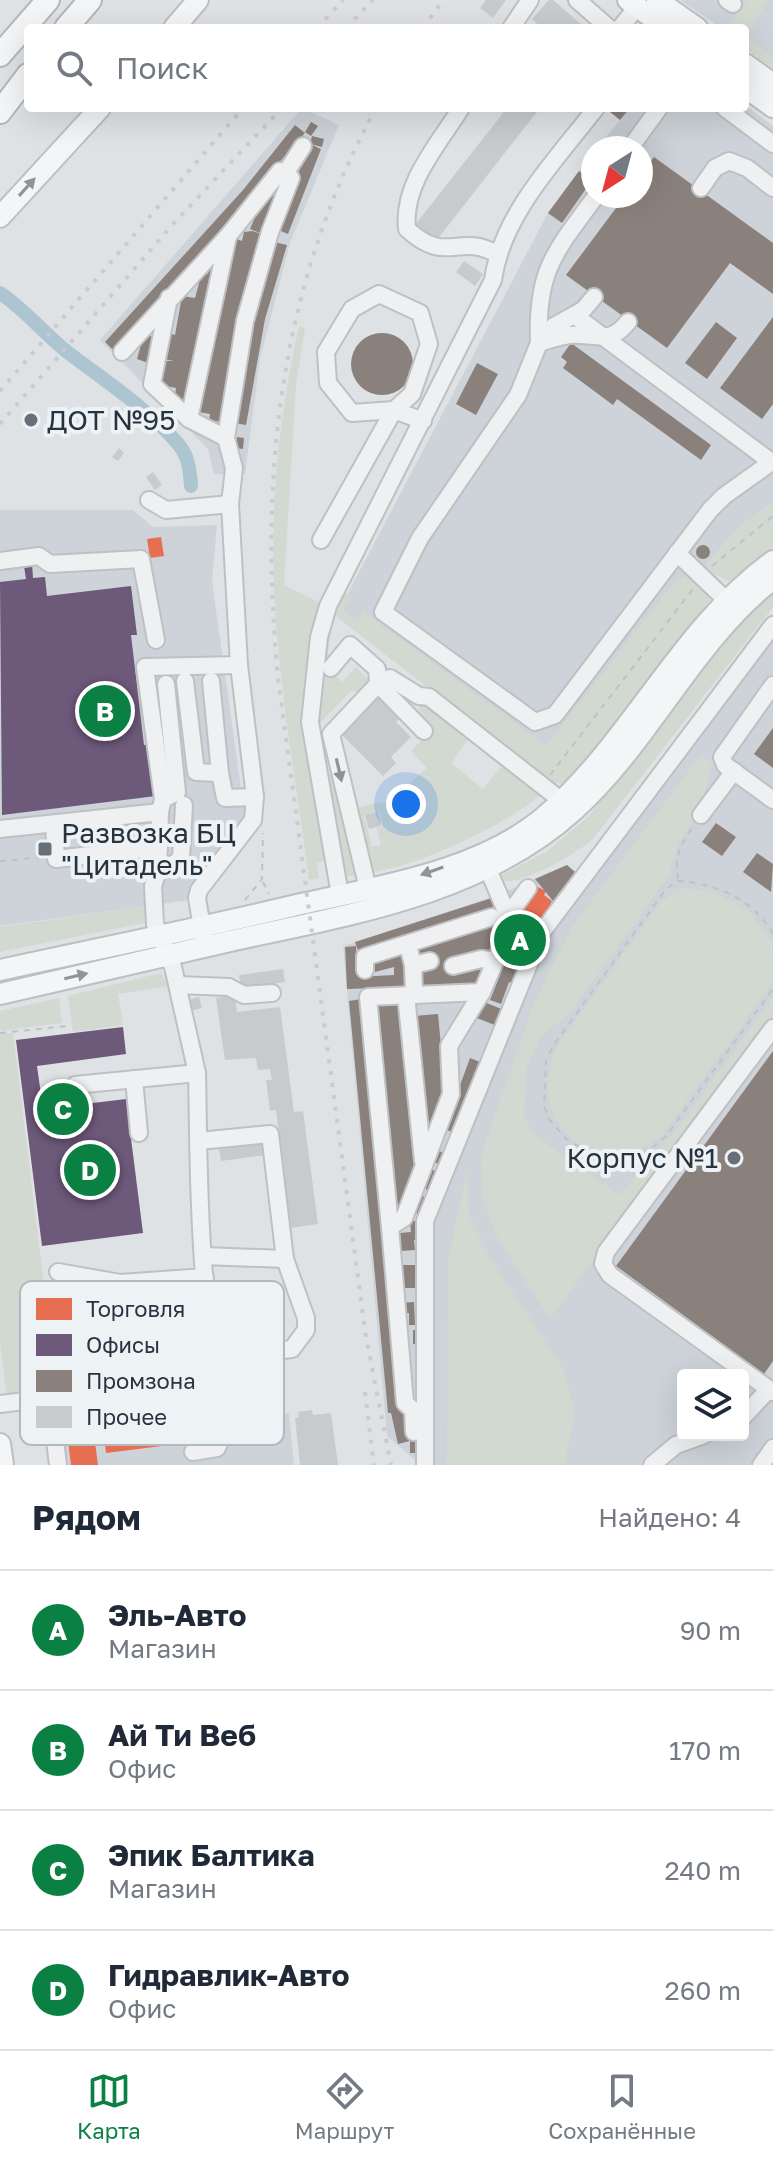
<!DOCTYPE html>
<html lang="ru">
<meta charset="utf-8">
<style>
body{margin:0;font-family:"Golos Text",sans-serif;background:#f2f2f3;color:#1f2937}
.controls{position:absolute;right:24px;bottom:24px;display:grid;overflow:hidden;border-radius:8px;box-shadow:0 8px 32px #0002}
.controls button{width:72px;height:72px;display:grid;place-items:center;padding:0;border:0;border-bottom:2px solid #e0e1e3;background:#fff;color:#1f2937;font:40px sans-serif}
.compass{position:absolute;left:581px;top:136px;width:72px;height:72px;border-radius:50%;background:#fff;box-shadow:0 8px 32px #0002;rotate:216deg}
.you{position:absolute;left:406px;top:804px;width:28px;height:28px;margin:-20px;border:6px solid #fff;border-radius:50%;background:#1a73e8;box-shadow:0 0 0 12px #1a73e833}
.badge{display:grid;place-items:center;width:52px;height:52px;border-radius:50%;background:#0b8043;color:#fff;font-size:26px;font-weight:700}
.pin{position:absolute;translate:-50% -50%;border:4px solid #fff;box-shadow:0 2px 8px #0006}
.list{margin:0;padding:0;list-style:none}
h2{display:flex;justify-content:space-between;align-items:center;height:104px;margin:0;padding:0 32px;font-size:34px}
h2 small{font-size:26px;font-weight:400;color:#747a83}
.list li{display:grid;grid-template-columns:52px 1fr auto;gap:24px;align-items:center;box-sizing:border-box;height:120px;padding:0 32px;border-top:2px solid #e0e1e3}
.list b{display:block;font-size:30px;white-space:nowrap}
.list p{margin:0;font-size:26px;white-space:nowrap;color:#747a83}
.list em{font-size:26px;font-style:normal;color:#747a83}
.icon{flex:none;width:44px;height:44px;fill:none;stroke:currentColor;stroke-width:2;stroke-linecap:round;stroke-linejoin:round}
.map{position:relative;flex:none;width:773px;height:1465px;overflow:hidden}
.search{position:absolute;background:#fff;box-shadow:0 8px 32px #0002;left:24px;right:24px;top:24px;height:88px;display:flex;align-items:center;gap:20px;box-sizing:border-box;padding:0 28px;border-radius:8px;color:#747a83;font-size:30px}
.sheet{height:584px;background:#fff}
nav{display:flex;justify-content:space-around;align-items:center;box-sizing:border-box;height:112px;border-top:2px solid #e0e1e3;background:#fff;font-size:22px;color:#747a83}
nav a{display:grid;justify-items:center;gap:4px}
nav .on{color:#0b8043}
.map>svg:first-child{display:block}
.built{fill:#cdd3d8;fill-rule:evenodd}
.green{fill:#d1d9d0;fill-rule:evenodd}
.shops{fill:#e76f51}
.offices{fill:#6d597a}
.industry{fill:#8a817c}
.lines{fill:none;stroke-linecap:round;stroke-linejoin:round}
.canal{stroke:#adc4d1;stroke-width:14}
.building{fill:#c8cbcd}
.minor-casing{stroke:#bec0c3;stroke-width:20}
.major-casing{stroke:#bcbfc3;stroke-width:24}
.highway-casing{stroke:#b2b6ba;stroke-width:26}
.path{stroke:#bfc2c5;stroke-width:2;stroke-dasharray:6 6;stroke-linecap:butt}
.minor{stroke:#eff0f2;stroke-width:16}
.major{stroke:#f3f5f6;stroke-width:20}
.highway{stroke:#f3f5f6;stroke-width:22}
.rail{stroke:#c9cbcd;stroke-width:4;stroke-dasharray:4 8;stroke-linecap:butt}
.oneway{fill:#8d949a}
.oneway2{fill:#8b9298}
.poi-dot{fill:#677078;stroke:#edf2f5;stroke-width:3}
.labels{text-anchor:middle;stroke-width:8;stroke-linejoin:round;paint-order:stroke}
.poi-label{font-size:28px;fill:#27333e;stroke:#edf2f5;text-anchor:start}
.key{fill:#edf2f5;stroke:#b2b9be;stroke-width:2}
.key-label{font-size:22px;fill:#27333e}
</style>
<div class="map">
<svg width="773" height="1465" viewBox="0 0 773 1465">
<rect width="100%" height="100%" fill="#dfe2e5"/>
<!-- built -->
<g class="built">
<polygon points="680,0 773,0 773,66 745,46 745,28 721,28"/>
<polygon points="745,105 773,126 773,502 737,529 700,573 549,769 337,614 548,213 579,171 593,153 593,196 641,196 641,148 597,148 630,108 745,108"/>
<polygon points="302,108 339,125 290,243 260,359 245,474 214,474 208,449 100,340"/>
<polygon points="0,510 133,510 153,527 217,525 212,581 246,824 190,900 0,926"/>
<path d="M773,617V1465H421L387,1436L343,946L495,896L567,865L577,873ZM683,1375H743V1435H683Z"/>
<polygon points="203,1364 245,1419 289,1413 294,1465 50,1465 39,1383"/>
</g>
<!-- green -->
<g class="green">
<polygon points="747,0 768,0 746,37 773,56 773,69 745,48 745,28 726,28"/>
<path d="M299,326L305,328L296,384L284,585L321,603L311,645L324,861L317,863L319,878L309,880C297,790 281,699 275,609C269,514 278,419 299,326Z"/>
<polygon points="773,502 773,551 729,581 704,569 737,529"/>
<polygon points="690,574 709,591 709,601 587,760 563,784 549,782 333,614 343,591 351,597 343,611 357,621 364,612 546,746 675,581"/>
<path d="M773,587V607L593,839C576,854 523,885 501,881L499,876L546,852L589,816L746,615Z"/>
<polygon points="333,618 326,667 342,682 356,667 372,684 361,692 351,691 317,726 325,646"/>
<path d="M424,702L470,737L451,763L483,789L501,767L479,749V744L543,793C512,822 413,869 371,872L355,808L390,801L427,768L411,751L434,727L418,709ZM380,811L383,826L377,828L381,845L372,847L364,815Z"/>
<path d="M701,754L712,763C708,779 705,796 698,811C684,838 675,841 670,874L571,1012L541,1036L527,1066L524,1116L533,1134L619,1195L674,1133L773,997V1016L550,1319L495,1234L482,1197L481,1156L533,1005L572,927Z"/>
<polygon points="326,773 333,776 358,875 344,877"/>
<path d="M685,888L716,893L748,910L772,942L773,982L663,1134C597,1187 523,1125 556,1048L660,903L672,893Z"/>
<polygon points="146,906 149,922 0,952 0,927"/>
<polygon points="161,973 168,986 118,994 123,1025 73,1032 68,996"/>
<polygon points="59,998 62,1023 0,1031 0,1011"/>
<polygon points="13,1033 56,1382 40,1384 41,1394 7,1397 0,1343 0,1034"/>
<polygon points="467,1169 469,1215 490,1258 562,1366 575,1409 565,1465 447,1465 448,1260"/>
</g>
<!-- shops -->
<g class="shops">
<polygon points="161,537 164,556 150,558 147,539"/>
<polygon points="536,886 546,891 544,895 552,901 530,946 511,937"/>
<polygon points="202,1387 209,1440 106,1453 102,1418 92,1419 98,1465 71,1465 64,1409 94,1405 93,1398"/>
</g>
<!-- offices -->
<g class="offices">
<polygon points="32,563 33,578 45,577 47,596 131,586 137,635 131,635 144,745 150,744 156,796 2,815 0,582 26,579 24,566"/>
<polygon points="123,1027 126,1054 37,1066 43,1109 126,1099 143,1233 42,1246 16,1040"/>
</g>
<!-- industry -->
<g class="industry">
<polygon points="605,108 630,108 620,120"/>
<polygon points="311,122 318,126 311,136 305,132"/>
<polygon points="295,125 305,133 114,351 105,342 243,190"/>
<polygon points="312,136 324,139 322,147 310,144"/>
<polygon points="310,144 321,149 288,234 276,229"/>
<polygon points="654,157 773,243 773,294 730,263 667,348 566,275 625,196 641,196 641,174"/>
<polygon points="579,171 592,180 562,223 548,213"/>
<polygon points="273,187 278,190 260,233 250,229 264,197 268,199"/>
<polygon points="252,231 262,234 221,422 209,420 210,414 199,412 218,305 237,239 242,241 244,232"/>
<polygon points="274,242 287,245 265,319 246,425 235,423 253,317"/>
<polygon points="211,261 217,263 187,404 174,402 176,388 160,385 164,361 174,361 163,359 168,333 175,335 182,296 195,298 202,272 208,274"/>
<polygon points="773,317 773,404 762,419 720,388"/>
<polygon points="716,322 737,338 707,379 685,363"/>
<circle cx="382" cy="364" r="31"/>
<polygon points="144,334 156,338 148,363 137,359"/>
<polygon points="571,343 711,445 701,460 617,399 613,405 563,368 567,362 561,357"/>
<polygon points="477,363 498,374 476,415 456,404"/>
<polygon points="237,437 244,438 243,449 236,448"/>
<circle cx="703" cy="552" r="7"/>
<polygon points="773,728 773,768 754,754"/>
<polygon points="716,823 736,837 722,856 702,842"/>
<polygon points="757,853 773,864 771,892 743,872"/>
<polygon points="567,865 575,872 553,901 535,879"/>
<polygon points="495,897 499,909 359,953 355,942"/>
<polygon points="502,921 498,947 447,963 449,973 462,973 461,967 481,965 481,984 419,986 415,948"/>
<polygon points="356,946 358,977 394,975 394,967 375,972 372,961 405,952 409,987 347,989 345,947"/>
<polygon points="505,957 523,964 515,984 509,982 501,1004 490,1000 500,975 496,973"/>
<polygon points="361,999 400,1412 403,1411 410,1439 418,1439 418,1453 410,1453 410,1441 398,1444 391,1413 388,1413 349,1001"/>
<polygon points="399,1000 416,1175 410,1176 411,1188 405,1188 402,1212 397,1212 375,1002"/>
<polygon points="484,1002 504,1010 497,1026 477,1018"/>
<polygon points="438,1014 446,1099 433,1131 426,1132 414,1016"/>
<polygon points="773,1051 773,1361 764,1374 616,1266"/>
<polygon points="470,1058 480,1062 452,1132 444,1129"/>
<polygon points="435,1150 445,1153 441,1165 431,1161"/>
<polygon points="430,1169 436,1171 428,1190 423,1188"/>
<polygon points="419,1195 425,1197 418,1214 413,1211"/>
<polygon points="410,1221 416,1221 419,1240 414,1240 415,1250 401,1251 400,1233 411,1232"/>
<polygon points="402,1265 418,1265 419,1288 402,1288"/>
<polygon points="414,1302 415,1325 409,1325 409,1313 402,1313 402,1303"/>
<polygon points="413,1330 418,1330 419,1344 413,1344"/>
</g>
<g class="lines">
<!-- canal -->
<path class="canal" d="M0,293C27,311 45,335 70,354C104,380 152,412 179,445C189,457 190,472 191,486"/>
</g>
<!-- building -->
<g class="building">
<polygon points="486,0 506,0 493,18 480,8"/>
<polygon points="549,0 553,0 583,26 542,28 532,19"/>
<polygon points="507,108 540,108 436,241 415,225"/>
<polygon points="464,261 483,274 475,286 456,272"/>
<polygon points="37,415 38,424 27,430 25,417"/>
<polygon points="119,448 124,453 118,461 112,457"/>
<polygon points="153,472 162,485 155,490 146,477"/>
<polygon points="380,692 388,700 384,704 399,719 396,722 411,737 391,757 396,763 383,776 339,732"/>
<polygon points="378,812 381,826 369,829 365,815"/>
<polygon points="283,969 285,982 241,988 239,975"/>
<polygon points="235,995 237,1012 280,1007 294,1112 303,1111 318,1224 290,1228 276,1110 270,1111 266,1080 272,1080 270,1069 258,1070 256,1058 225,1060 216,998"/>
<polygon points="199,997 202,1008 191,1011 188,1000"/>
<polygon points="264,1142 266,1155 221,1161 219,1149"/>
<polygon points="312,1410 313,1415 331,1413 338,1465 300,1465 295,1418 299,1417 298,1412"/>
</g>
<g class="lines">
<defs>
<g id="minor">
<polyline points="577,0 609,28"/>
<polyline points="727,0 733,4"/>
<polyline points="511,28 530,0"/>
<polyline points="620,28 637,7"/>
<path d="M461,108C438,145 402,184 407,229C447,266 457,232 497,254"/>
<polyline points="725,108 773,144"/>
<polyline points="630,148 659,108"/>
<polyline points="285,174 303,146"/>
<polyline points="701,188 715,168 729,161 747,168 773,188"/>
<path d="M596,196C555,252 536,270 539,343C549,340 560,336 570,335C596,333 609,346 628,322"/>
<polyline points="169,298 152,384 189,419"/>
<polyline points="574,315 584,309 594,297"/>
<polyline points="122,352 228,236 280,171 291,178 270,232 245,321 226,438 234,468 230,504 239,665 255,797 253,820 199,890 197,898 204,939"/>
<polyline points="226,438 189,419 228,236"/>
<polyline points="770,461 574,315 554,326 539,343 518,395 420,538 383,612 535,722 555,715 710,510 724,496 773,461"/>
<polyline points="149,500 166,510 230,504"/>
<polyline points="321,540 394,410 412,394 429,344 420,313 379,294 352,309 326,352 328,383 352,413 394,410 423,421"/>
<polyline points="677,553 726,600"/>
<polyline points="0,561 39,556 50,564 141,559 156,640"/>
<polyline points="331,668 350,645 377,669 378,684 424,731"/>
<polyline points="185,681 196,772 220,773 225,798 255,797"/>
<polyline points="211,681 220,773"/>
<polyline points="773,685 722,757 725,765 773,800"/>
<polyline points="163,799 177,792 166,684"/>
<polyline points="160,812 163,799 145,667 239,665"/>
<polyline points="701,815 734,771"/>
<polyline points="54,825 56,859 159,847"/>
<polyline points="0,829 160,812 158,871 153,886 155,924 173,967 197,1073 75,1085"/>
<polyline points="158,871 166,869 181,859 184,805"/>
<polyline points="368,889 331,734 378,684 390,678 419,696 429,697 562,801"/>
<path d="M340,895L310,722L319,637L328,606L493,280C502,214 557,159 596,108"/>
<polyline points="506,911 515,906 528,888"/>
<polyline points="408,945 413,965 414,994"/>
<polyline points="413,965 430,961"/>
<polyline points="453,966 481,959 495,961"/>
<polyline points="365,970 365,957 492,917"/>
<polyline points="178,985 229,987 244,995 272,993"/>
<polyline points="406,995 423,1161"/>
<polyline points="773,1028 606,1252 603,1264 610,1275 773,1392"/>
<path d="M197,1073C199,1135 195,1363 236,1400L254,1403C269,1391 267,1371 265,1354"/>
<polyline points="134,1079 139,1133"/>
<polyline points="199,1141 270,1134 285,1259 306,1318 306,1330 292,1349 215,1358"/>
<polyline points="390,1227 368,997 482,992"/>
<polyline points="203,1256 285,1259"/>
<polyline points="58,1272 120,1283 205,1277"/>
<polyline points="50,1399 58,1465"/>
<path d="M0,1404L201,1379C215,1401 229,1422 217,1448L193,1452"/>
<polyline points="743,1417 769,1389"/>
<polyline points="414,1432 413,1410 405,1403 390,1227 404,1218 451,1094 449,1046 482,992 505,938 506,911 487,867"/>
<polyline points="425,1465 425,1221 542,932 773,625"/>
<polyline points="652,1465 676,1445 704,1435"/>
<polyline points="761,1465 773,1448"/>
</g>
<g id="major">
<polyline points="628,0 666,28"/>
<polyline points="657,0 697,28"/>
<polyline points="174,28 198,0"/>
<polyline points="745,64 773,84"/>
<polyline points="745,87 773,107"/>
<polyline points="0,217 100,108"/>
<path d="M0,970C101,948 201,928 301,904C381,886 480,871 544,817C632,742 679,629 773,561"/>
<path d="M0,994C77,976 154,958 230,941C348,915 479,895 572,812C649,744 692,642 773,579"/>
<polyline points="0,1444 3,1465"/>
</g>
<g id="highway">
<polyline points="66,28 90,0"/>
<polyline points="0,55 48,0"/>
<polyline points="0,112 28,75"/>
</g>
</defs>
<!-- minor casing -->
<use href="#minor" class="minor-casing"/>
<!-- major casing -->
<use href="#major" class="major-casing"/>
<!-- highway casing -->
<use href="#highway" class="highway-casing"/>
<!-- path -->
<g class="path">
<polyline points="712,566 773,516"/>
<polyline points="550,775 693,589"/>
<polyline points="0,861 43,857"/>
<path d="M678,879C674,857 680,845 693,827"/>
<polyline points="263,882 269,894"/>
<polyline points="245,900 262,879 263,833"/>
<path d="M773,934C754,900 716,883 678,881L666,889L553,1046L546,1061L544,1106L549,1119L566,1139L593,1155L608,1158L641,1154L653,1147L666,1136L773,989"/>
<polyline points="0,1033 68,1026"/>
</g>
<!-- minor -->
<use href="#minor" class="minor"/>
<!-- major -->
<use href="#major" class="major"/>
<!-- highway -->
<use href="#highway" class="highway"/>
<!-- rail -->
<g class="rail">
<polyline points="317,28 343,0"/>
<polyline points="346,28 373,0"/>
<polyline points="423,28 443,0"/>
<path d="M376,108C278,288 259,478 278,678L366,1337L391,1465"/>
<polyline points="0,391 243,108"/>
<polyline points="0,424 174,223 282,108"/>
<polyline points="365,1392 374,1465"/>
</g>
</g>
<!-- one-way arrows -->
<defs><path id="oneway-solid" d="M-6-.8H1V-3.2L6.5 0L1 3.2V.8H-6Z" transform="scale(2)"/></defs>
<g class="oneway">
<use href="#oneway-solid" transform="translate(27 187) rotate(-48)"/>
<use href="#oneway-solid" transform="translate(432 871) rotate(161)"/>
<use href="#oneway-solid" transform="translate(76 976) rotate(-13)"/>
</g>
<use class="oneway2" href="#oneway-solid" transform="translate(339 770) rotate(77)"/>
<!-- markers -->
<g class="poi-dot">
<circle cx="31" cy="420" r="8"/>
<rect x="37" y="841" width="16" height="16" rx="4"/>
<circle cx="734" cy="1158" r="8"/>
</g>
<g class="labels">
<!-- poi labels -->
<g class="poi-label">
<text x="47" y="430">ДОТ №95</text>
<text x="61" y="843">Развозка БЦ<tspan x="61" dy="32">"Цитадель"</tspan></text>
<text x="718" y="1168" text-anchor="end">Корпус №1</text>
</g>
</g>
<!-- legend -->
<rect x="20" y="1281" width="264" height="164" rx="12" class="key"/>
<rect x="36" y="1298" width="36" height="22" fill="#e76f51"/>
<rect x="36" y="1334" width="36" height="22" fill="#6d597a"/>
<rect x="36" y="1370" width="36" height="22" fill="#8a817c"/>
<rect x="36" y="1406" width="36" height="22" fill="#c8cbcd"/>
<g class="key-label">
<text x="86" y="1317">Торговля</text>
<text x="86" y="1353">Офисы</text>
<text x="86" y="1389">Промзона</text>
<text x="86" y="1425">Прочее</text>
</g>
</svg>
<div class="controls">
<button><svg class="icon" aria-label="layers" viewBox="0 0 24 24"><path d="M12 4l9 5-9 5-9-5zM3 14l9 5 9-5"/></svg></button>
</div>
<svg class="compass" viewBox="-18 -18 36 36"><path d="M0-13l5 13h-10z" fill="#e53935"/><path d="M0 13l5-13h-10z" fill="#747a83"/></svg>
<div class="you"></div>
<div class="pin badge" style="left:520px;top:940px">A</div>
<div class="pin badge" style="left:105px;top:711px">B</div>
<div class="pin badge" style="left:63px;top:1109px">C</div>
<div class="pin badge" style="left:90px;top:1170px">D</div>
<div class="search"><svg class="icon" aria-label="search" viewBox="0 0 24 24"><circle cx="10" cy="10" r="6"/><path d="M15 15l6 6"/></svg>Поиск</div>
</div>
<section class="sheet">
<h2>Рядом<small>Найдено: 4</small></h2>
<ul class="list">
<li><span class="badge">A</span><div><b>Эль-Авто</b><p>Магазин</p></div><em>90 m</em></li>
<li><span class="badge">B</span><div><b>Ай Ти Веб</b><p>Офис</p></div><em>170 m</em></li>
<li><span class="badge">C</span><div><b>Эпик Балтика</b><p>Магазин</p></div><em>240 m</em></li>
<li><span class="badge">D</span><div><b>Гидравлик-Авто</b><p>Офис</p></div><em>260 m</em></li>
</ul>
</section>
<nav>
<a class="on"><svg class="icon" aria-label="map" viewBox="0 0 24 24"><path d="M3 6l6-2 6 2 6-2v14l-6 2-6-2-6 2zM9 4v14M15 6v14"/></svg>Карта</a>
<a><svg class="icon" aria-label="directions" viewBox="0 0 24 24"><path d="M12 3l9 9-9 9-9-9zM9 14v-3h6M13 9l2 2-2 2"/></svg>Маршрут</a>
<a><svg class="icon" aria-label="saved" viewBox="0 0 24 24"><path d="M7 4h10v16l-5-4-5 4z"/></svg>Сохранённые</a>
</nav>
